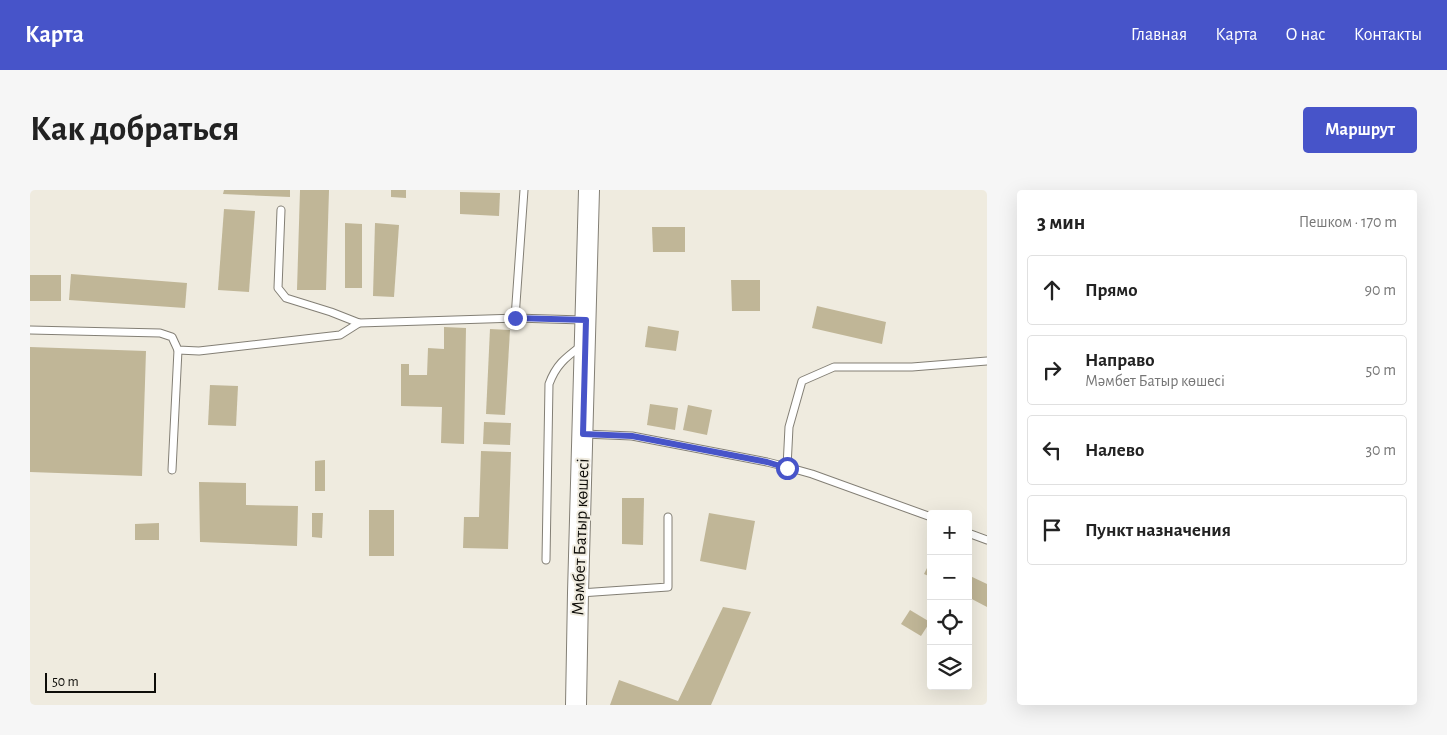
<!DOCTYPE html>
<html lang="ru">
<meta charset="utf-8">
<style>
body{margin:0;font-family:"Alegreya Sans",sans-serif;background:#f6f6f6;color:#222}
.controls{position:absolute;right:15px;bottom:15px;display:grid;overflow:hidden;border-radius:5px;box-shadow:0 5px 20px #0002}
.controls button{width:45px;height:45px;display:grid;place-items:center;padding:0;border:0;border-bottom:1px solid #e0e0e0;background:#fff;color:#222;font:25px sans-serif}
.scale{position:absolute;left:15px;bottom:12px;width:111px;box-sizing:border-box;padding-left:5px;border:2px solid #0e0d09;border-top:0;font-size:14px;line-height:18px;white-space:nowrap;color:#0e0d09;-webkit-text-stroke:4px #efebdf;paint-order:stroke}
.stop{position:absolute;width:15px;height:15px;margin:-11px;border:4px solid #4754c9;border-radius:50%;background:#fff}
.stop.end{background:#4754c9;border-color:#fff;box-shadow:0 1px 5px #0008}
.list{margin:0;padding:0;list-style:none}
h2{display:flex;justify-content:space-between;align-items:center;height:65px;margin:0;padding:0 20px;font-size:21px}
h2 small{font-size:16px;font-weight:400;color:#767676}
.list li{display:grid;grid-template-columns:32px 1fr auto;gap:15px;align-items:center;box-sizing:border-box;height:70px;margin:0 10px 10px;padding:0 10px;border:1px solid #e0e0e0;border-radius:5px}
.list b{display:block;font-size:19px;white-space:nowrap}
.list p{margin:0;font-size:16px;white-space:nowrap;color:#767676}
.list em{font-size:16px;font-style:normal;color:#767676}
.icon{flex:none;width:28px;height:28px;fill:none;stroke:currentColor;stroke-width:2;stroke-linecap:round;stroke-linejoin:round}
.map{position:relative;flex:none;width:957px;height:515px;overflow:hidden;border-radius:5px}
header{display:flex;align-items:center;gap:30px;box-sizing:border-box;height:70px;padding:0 25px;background:#4754c9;color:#fff}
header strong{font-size:24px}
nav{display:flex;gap:28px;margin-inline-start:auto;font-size:18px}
.intro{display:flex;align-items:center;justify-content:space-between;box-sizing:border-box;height:120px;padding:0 30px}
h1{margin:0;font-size:35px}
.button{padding:12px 22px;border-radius:5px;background:#4754c9;color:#fff;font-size:18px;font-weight:700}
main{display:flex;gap:30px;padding:0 30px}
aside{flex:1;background:#fff;border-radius:5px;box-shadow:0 5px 20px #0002}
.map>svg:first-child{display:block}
.building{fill:#c0b697}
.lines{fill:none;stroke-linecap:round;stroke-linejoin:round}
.lane-casing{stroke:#837f75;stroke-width:9}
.secondary-casing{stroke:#837f75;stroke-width:22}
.lane{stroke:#fff;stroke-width:7}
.secondary{stroke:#fff;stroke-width:20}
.route{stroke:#4754c9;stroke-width:6}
.labels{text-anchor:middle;stroke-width:4;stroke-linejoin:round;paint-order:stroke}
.street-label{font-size:18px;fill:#0e0d09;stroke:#efebdf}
</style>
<header>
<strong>Карта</strong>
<nav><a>Главная</a><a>Карта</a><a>О нас</a><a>Контакты</a></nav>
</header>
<div class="intro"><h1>Как добраться</h1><a class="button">Маршрут</a></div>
<main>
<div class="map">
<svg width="957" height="515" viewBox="0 0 957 515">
<rect width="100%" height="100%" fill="#efebdf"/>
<!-- building -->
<g class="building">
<polygon points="194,0 260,0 260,7 193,4"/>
<polygon points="270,0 299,0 296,100 267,100"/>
<polygon points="361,0 376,0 376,8 361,7"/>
<polygon points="430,2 470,3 469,26 430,24"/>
<polygon points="194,19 225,21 219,102 188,100"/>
<polygon points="315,33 332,34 332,98 315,98"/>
<polygon points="345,33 369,35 364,107 343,106"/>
<polygon points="622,37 655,37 655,62 623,62"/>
<polygon points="41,84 157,93 155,118 39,110"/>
<rect x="0" y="85" width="31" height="26"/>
<polygon points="701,90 730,90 730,121 702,121"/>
<polygon points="787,116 856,132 852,154 782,138"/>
<polygon points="618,136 649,141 646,161 615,157"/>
<polygon points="414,137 436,138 434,254 411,253 412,217 371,216 371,174 379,174 379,185 397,185 398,158 414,159"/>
<polygon points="460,139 480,140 475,225 456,224"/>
<polygon points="0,157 116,161 112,286 0,282"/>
<polygon points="180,195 208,196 206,236 178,235"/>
<polygon points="620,214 648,218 645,240 617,235"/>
<polygon points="658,215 682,220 677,245 653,240"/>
<polygon points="454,232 481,233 480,255 453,254"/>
<polygon points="451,261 481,262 478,359 433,358 434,327 449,327"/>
<polygon points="295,270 295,301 285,301 285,271"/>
<polygon points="169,292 216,293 216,315 268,316 267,356 170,352"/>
<polygon points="592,308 614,308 613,355 592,354"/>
<rect x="339" y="320" width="25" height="46"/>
<polygon points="282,323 293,323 292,348 282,347"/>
<polygon points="679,323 725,331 716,380 670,371"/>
<polygon points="129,333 129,350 105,350 105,334"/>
<polygon points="901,370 901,387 894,384"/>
<polygon points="938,385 957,394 957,417 938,407"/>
<polygon points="693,417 721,422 681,515 580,515 589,490 648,511"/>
<polygon points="880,420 900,432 891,446 871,434"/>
</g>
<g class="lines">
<defs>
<g id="lane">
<polyline points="251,20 248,98 256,108 301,122 329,133"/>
<polyline points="485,128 494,0"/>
<polyline points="0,140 130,143 142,147 148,160 169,161 310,145 329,133 485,128 553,130"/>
<polyline points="554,244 602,246 737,272 757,277"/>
<polyline points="142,280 148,160"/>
<polyline points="901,327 782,284 757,277 759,237 772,191 804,177 882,177 957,171"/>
<polyline points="938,343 957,350"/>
<path d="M516,370L519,194C526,175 535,168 551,156"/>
<polyline points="550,403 638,397 638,327"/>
</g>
<polyline id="secondary" points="546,515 548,403 559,0"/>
</defs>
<!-- lane casing -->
<use href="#lane" class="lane-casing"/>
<!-- secondary casing -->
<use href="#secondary" class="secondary-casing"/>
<!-- lane -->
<use href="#lane" class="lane"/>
<!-- secondary -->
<use href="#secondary" class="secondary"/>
</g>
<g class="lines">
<!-- route -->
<polyline class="route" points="485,128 556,130 553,244 602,246 737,272 757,278"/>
</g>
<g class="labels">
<!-- street labels -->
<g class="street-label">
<text transform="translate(550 347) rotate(-88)" y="6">Мәмбет Батыр көшесі</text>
</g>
</g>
</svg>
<div class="controls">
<button>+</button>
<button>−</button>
<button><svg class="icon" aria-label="locate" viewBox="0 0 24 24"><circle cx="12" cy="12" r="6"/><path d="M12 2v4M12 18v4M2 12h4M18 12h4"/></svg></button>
<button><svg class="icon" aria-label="layers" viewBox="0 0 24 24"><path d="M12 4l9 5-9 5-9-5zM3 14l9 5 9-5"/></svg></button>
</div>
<div class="scale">50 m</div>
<div class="stop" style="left:757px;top:278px"></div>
<div class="stop end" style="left:485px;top:128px"></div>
</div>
<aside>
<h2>3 мин<small>Пешком · 170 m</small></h2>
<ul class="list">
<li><svg class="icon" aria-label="ahead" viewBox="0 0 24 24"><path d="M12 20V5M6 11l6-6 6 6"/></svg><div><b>Прямо</b></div><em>90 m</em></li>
<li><svg class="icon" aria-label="right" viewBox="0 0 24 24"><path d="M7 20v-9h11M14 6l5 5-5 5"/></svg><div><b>Направо</b><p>Мәмбет Батыр көшесі</p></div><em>50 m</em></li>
<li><svg class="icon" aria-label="left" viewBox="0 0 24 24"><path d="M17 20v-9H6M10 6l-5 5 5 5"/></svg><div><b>Налево</b></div><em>30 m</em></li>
<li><svg class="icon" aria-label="arrive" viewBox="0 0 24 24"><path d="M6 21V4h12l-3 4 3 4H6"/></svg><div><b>Пункт назначения</b></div></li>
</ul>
</aside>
</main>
